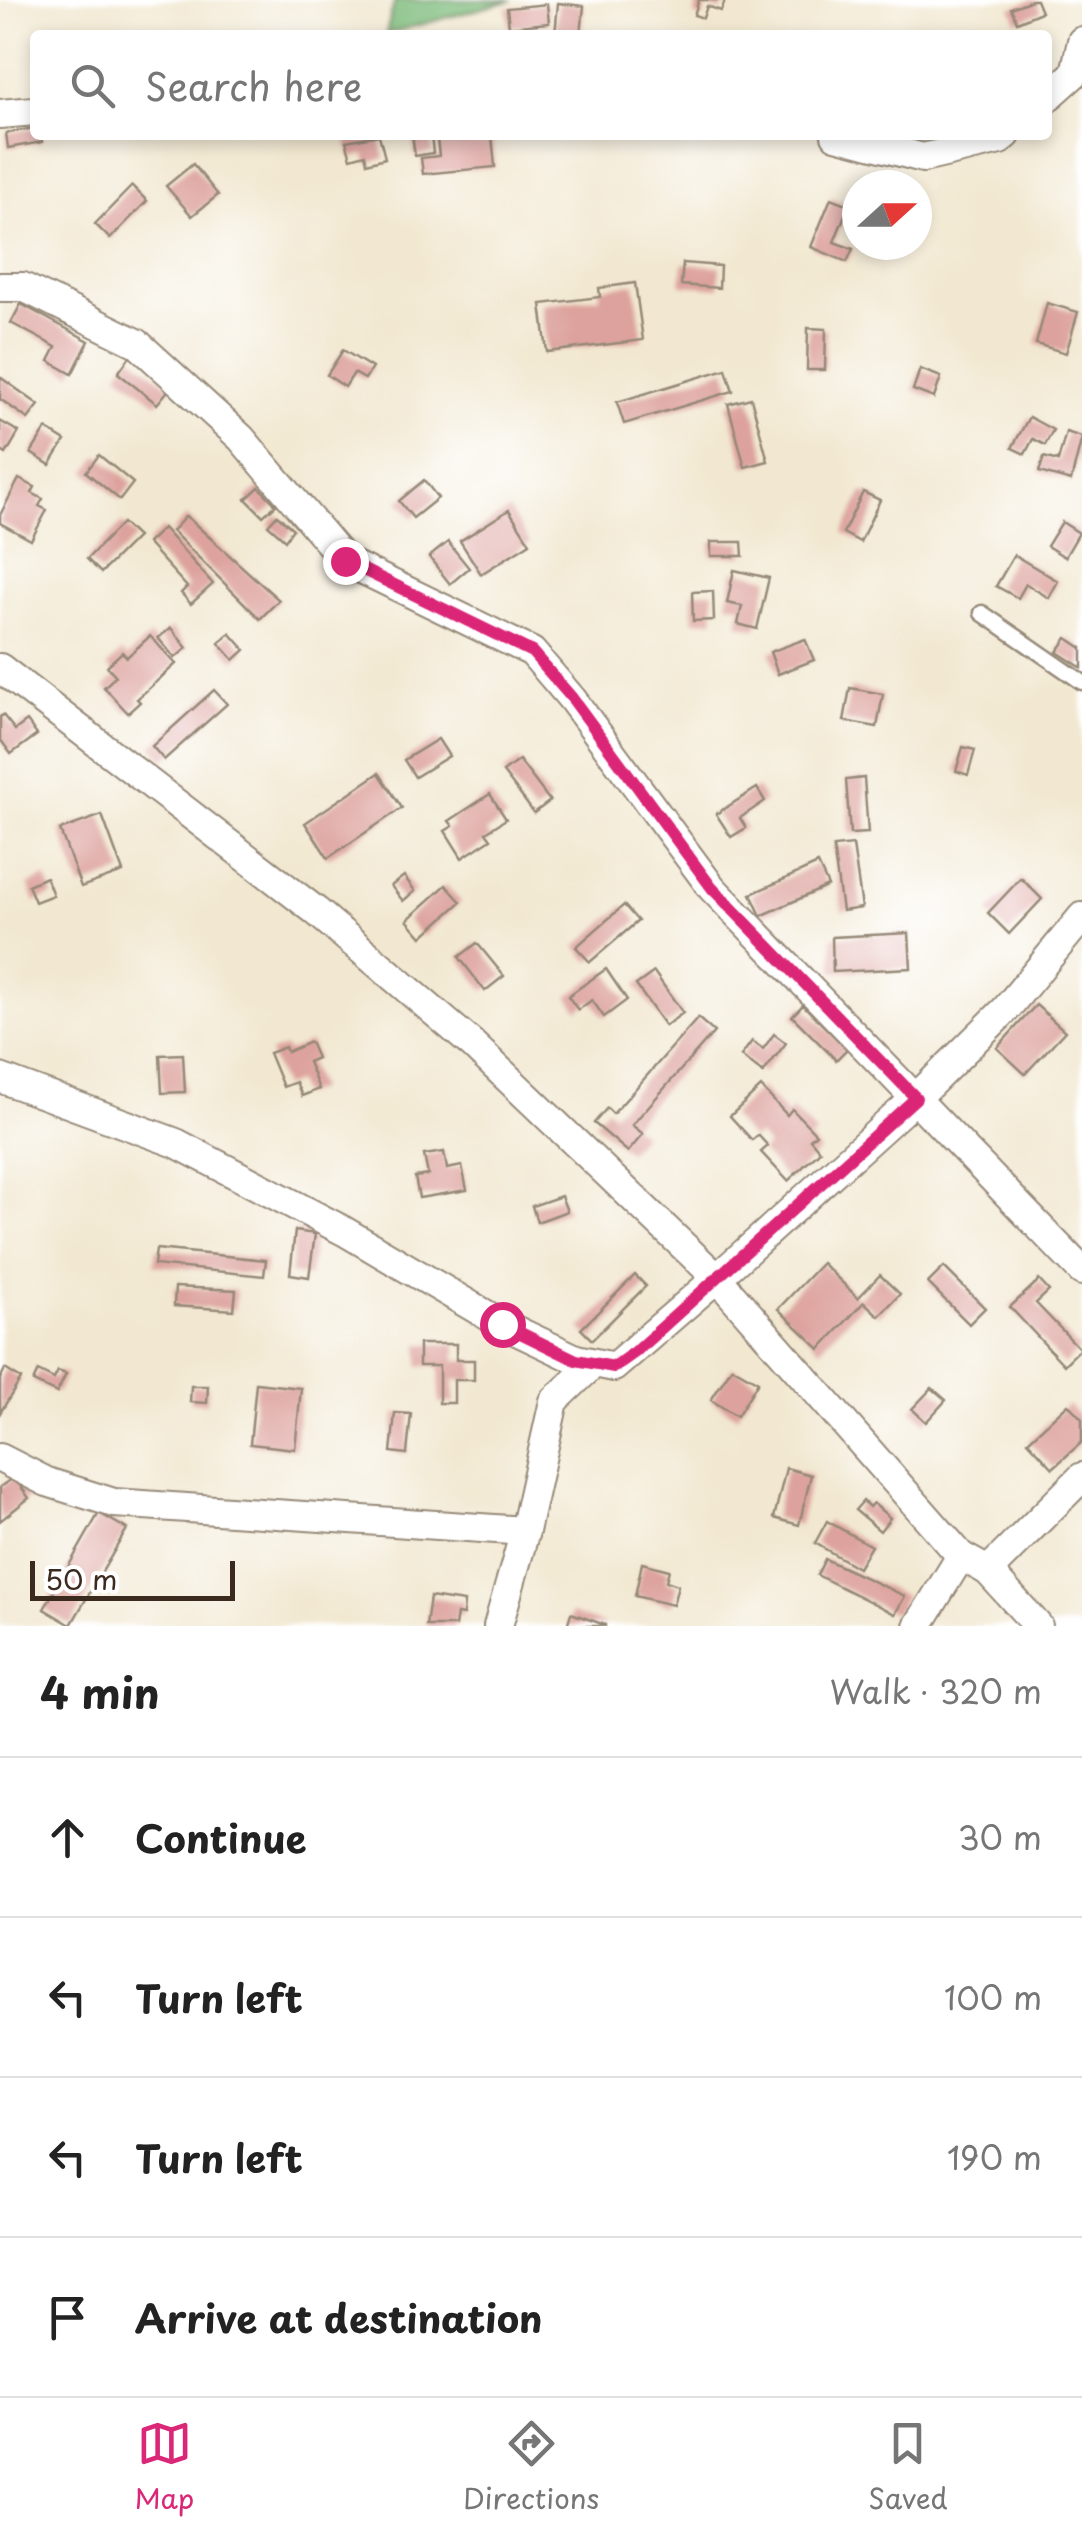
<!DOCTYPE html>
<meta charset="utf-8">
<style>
body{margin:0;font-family:"Playpen Sans",sans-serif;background:#f6f6f6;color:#222}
.compass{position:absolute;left:842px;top:170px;width:90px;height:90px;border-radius:50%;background:#fff;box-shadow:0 5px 15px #0003;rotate:69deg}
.scale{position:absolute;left:30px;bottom:25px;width:205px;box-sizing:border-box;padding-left:10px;border:5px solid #3b2a1e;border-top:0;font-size:28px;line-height:35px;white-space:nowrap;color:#3b2a1e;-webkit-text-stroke:8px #fff;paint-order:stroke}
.stop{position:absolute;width:30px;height:30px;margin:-22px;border:8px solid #db2777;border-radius:50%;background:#fff}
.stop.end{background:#db2777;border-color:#fff;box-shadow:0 2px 10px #0008}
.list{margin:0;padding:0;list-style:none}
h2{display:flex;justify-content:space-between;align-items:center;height:130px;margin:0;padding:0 40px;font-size:42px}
h2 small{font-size:32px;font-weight:400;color:#767676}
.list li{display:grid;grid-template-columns:65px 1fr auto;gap:30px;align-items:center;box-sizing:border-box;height:160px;padding:0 40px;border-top:2px solid #e0e0e0}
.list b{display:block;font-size:38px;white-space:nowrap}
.list em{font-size:32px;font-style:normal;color:#767676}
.icon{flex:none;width:55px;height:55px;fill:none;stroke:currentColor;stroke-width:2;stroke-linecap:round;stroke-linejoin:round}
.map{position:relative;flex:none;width:1082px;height:1626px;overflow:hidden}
.search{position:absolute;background:#fff;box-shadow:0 5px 15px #0003;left:30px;right:30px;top:30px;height:110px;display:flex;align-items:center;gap:25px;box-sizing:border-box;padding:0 35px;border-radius:10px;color:#767676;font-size:38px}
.sheet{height:770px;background:#fff}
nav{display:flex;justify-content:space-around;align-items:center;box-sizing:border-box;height:140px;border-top:2px solid #e0e0e0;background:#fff;font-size:28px;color:#767676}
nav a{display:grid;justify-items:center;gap:5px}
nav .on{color:#db2777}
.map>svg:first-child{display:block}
.forest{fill:#7ebc7c;stroke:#5c734d;stroke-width:2.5}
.building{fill:#dda29d}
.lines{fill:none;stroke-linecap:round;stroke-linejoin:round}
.lane-casing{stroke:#968978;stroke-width:19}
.street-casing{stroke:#968978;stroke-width:32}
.lane{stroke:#fff;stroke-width:14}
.street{stroke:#fff;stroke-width:28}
.route{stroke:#db2777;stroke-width:12}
</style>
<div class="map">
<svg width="1082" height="1626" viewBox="0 0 1082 1626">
<rect width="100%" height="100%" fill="#fff"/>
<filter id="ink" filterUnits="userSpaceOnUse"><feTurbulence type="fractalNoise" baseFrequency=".01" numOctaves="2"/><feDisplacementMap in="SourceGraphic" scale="20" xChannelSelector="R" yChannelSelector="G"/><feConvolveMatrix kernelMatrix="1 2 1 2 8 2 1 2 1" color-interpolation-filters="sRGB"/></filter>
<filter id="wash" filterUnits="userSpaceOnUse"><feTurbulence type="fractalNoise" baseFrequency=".0048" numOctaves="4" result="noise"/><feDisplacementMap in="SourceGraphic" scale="40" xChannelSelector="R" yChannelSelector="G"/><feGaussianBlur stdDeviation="2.25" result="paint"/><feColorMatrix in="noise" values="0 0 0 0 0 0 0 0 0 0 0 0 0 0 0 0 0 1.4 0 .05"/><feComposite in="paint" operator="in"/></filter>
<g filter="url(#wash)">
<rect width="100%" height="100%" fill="#f2e8d1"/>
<!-- forest -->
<polygon class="forest" points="395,0 512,0 386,34"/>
<g id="blocks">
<!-- building -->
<g class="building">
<polygon points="699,0 722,0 725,1 721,11 707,6 703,18 694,15"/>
<polygon points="1032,0 1036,0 1041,12 1017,22 1011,8"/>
<polygon points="558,3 584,6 581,35 555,35"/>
<polygon points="547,4 549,23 509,27 507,8"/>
<polygon points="35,128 35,135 41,135 42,142 8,148 6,133"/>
<polygon points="379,135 385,158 367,163 365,154 351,158 346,141"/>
<polygon points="412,135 431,135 433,153 415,156"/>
<polygon points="475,135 492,135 495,167 423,174 421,158 439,156 437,139"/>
<polygon points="193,164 218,195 192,216 166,186"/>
<polygon points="132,186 147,201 110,239 95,224"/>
<polygon points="831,198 849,205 834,242 853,249 847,262 811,247"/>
<polygon points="683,263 720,266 719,288 681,285"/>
<polygon points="635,283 643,340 547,352 541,304 600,297 599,288"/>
<polygon points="1047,303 1078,312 1066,353 1036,344"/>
<polygon points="21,304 89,341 72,374 49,361 56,347 11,323"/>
<polygon points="808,328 826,329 825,370 807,370"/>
<polygon points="343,350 372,368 365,379 354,373 345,387 327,375"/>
<polygon points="131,355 171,387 157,404 118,373"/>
<polygon points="726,369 733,391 624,424 617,402"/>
<polygon points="920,369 941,377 934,398 913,390"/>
<polygon points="0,377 39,405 28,419 0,399"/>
<polygon points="751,398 768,461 745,467 728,404"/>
<polygon points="1029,417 1053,430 1045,445 1033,439 1025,454 1012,448"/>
<polygon points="0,421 19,432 6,454 0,450"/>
<polygon points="46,429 65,441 50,465 31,453"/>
<polygon points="1066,432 1082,437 1071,481 1039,472 1044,457 1058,461"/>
<polygon points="99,455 133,483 120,500 86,472"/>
<polygon points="19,479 35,487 32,493 43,499 39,506 47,510 31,540 0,523 0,515"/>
<polygon points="424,480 438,498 413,518 399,501"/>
<polygon points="259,487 276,505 263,516 246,499"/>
<polygon points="863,492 880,500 860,542 843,533"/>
<polygon points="509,510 530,543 481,574 460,541"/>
<polygon points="277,515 293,529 285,540 268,525"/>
<polygon points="186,516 279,600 260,619 172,531"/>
<polygon points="1062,522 1079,533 1065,557 1047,546"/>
<polygon points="122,523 137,537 101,573 87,559"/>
<polygon points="163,528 213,584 191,604 181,593 187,587 147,543"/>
<polygon points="448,542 469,568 450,584 429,557"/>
<polygon points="711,542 742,542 743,556 711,556"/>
<polygon points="1014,555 1058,581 1049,598 1026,584 1018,598 996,586"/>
<polygon points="734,570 769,578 757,629 738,624 742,606 727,603"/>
<polygon points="713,591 714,620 693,621 692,592"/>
<polygon points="171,628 187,648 175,658 158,638"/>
<polygon points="230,633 245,650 234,660 219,643"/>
<polygon points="150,636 176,664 137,699 140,702 128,713 104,687 116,676 107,666 122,652 127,657"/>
<polygon points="1067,638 1082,648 1082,668 1057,652"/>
<polygon points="805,639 814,660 778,674 770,652"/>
<polygon points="850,688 883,694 877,727 844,721"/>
<polygon points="214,690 227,704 164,760 152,746"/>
<polygon points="3,715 15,730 27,721 37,735 11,754 0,739 0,717"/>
<polygon points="438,739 449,756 415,777 404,760"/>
<polygon points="963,747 975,750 968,775 956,771"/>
<polygon points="519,760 550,801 534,813 503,772"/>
<polygon points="379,773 402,808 328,858 305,823"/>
<polygon points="864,778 868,833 850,834 846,780"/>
<polygon points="757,788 765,801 740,818 746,828 731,837 716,814"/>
<polygon points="490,794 506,819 486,832 491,839 462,858 445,831 453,826 449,821"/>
<polygon points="102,815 123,872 81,887 60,830"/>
<polygon points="853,845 862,908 842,911 833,847"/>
<polygon points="818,864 828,886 761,916 751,894"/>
<polygon points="404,876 415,891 403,901 391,886"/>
<polygon points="46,877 53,895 35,902 28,885"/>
<polygon points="1021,878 1042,899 1009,934 988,913"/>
<polygon points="446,885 461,902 422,937 407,920"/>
<polygon points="624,905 638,921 590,962 576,947"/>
<polygon points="909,933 911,968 833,972 832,937"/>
<polygon points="477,943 504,976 485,991 459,957"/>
<polygon points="606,969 627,1000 604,1017 592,1000 578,1010 568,996"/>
<polygon points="654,972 683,1013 665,1026 636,985"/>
<polygon points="803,1005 847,1049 836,1060 792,1016"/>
<polygon points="1036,1005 1065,1031 1025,1074 997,1048"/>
<polygon points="698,1018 714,1032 632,1125 643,1134 628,1152 594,1123 607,1108 613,1114"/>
<polygon points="774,1034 786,1043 763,1073 741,1056 752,1041 763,1049"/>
<polygon points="310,1042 317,1058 308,1062 319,1089 302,1096 296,1082 283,1087 269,1053 285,1047 287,1052"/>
<polygon points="183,1054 185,1092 162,1093 160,1055"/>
<polygon points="761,1087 787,1115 792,1109 816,1134 810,1139 820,1151 788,1181 761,1152 768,1146 758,1135 752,1140 730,1116"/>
<polygon points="444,1152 447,1169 462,1166 467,1190 419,1198 415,1177 428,1175 424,1155"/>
<polygon points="561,1196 567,1211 537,1222 532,1206"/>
<polygon points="295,1231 315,1234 309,1277 290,1274"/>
<polygon points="156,1249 266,1260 264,1276 154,1265"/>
<polygon points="822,1263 858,1298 880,1275 900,1294 879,1316 864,1302 820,1349 778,1309"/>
<polygon points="944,1267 985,1308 969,1324 928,1283"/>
<polygon points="635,1275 646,1286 592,1340 581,1329"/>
<polygon points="1039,1280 1049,1291 1036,1303 1080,1349 1064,1365 1010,1307"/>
<polygon points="175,1287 236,1290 234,1310 174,1306"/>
<polygon points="419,1344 456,1344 456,1360 474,1360 474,1380 454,1380 454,1403 439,1403 439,1366 419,1366"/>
<polygon points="732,1367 758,1382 737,1416 711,1400"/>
<polygon points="5,1369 21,1379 0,1413 0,1379"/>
<polygon points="38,1371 54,1379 58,1371 66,1374 57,1393 33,1382"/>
<polygon points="256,1383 301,1388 295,1449 250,1444"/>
<polygon points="191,1386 208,1386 207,1403 190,1402"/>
<polygon points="932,1388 946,1400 926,1422 912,1409"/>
<polygon points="1068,1404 1082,1419 1082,1442 1053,1468 1028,1441"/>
<polygon points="395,1413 411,1414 407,1454 391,1452"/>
<polygon points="786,1468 811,1475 799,1525 774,1518"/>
<polygon points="14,1477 29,1498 0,1521 0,1487"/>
<polygon points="863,1501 869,1507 873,1503 890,1518 880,1531 855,1510"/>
<polygon points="99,1513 127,1529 71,1625 44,1609"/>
<polygon points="827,1521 871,1546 858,1568 815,1543"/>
<polygon points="825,1559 905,1596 895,1614 817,1575"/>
<polygon points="642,1563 669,1570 666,1581 678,1585 673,1605 635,1596"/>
<polygon points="430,1597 464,1602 463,1615 457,1614 455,1626 426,1626"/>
<polygon points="571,1613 605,1625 605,1626 567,1626"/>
</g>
</g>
</g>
<g filter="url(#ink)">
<use href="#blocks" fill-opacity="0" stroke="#968978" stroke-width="2.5"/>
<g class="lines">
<defs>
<polyline id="lane" points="982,613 1082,682"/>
<g id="street">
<polyline points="1047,98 1075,73 1082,41"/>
<polyline points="0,114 35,111"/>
<polyline points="836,135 923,158 1000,140 1006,135"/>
<polyline points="0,287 23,287 137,343 241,438 345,561 532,652 572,699 712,888 1082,1271"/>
<polyline points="0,668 316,911 472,1044 717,1278 614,1367 576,1359 502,1324 344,1231 176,1143 0,1078"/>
<polyline points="0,1458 47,1482 114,1503 525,1531 554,1401 592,1365"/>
<polyline points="988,1571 1082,1477"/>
<polyline points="498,1626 525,1531"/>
<polyline points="918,1626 961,1556"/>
<polyline points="1038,1626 988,1571 961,1556 717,1278 916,1098 1006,1009 1082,917"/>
</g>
</defs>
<!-- lane casing -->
<use href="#lane" class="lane-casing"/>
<!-- street casing -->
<use href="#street" class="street-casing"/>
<!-- lane -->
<use href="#lane" class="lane"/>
<!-- street -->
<use href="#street" class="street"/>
</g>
</g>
<g class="lines" filter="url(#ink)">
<!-- route -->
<polyline class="route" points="345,561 532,652 572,698 712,888 916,1098 635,1352 614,1367 576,1360 502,1324"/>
</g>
</svg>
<svg class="compass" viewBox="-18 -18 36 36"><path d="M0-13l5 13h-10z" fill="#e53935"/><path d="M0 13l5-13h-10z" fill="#767676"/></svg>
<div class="scale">50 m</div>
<div class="stop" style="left:502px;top:1324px"></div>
<div class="stop end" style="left:345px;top:561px"></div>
<div class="search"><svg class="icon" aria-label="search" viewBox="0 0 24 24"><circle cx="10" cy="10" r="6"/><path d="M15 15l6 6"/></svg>Search here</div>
</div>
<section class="sheet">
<h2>4 min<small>Walk · 320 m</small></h2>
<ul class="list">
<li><svg class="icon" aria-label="ahead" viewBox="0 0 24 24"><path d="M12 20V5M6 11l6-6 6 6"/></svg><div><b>Continue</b></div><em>30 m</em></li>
<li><svg class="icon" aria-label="left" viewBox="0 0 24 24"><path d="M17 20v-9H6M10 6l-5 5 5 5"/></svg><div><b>Turn left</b></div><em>100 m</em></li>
<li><svg class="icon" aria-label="left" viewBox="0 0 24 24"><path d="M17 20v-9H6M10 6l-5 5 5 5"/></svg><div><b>Turn left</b></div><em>190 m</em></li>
<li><svg class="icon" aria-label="arrive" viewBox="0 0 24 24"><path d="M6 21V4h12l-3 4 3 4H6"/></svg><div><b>Arrive at destination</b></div></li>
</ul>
</section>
<nav>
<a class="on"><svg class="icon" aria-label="map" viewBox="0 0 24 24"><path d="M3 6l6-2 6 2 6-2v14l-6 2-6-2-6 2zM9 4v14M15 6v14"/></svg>Map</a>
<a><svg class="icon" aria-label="directions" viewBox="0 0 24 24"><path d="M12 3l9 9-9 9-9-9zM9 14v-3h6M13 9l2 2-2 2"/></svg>Directions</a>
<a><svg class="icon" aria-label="saved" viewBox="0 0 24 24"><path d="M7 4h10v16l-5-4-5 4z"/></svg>Saved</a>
</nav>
